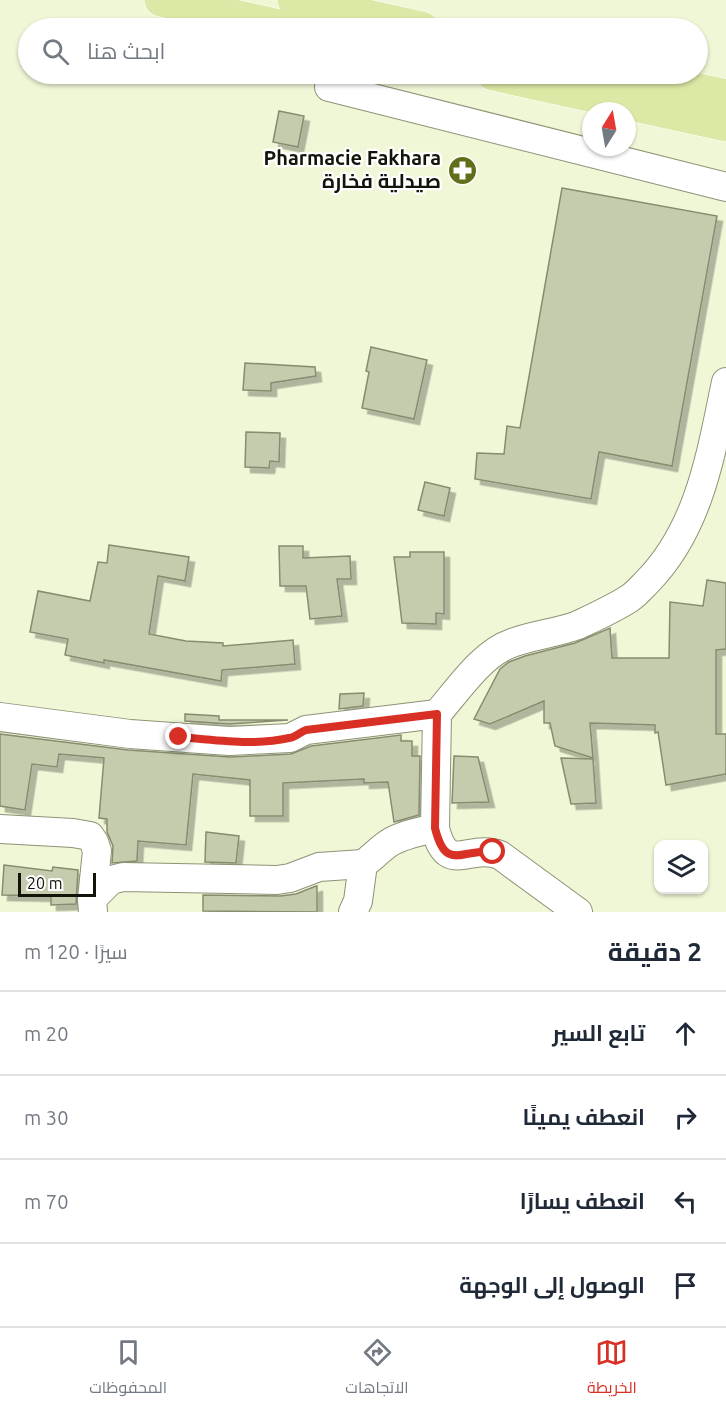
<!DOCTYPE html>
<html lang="ar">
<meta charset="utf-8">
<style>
body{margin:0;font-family:Ubuntu,Cairo,sans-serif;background:#f6f6f7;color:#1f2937;direction:rtl}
.controls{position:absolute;right:18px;bottom:18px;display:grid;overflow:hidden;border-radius:12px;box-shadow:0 2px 4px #0004}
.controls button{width:54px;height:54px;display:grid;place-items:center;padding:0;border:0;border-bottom:2px solid #e0e1e3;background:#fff;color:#1f2937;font:30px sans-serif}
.compass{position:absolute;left:582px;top:102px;width:54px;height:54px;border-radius:50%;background:#fff;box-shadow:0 2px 4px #0004;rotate:11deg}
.scale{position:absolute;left:18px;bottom:15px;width:78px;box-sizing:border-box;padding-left:6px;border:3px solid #121409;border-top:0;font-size:16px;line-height:21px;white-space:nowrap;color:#121409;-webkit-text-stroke:4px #fff;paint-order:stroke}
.stop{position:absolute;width:18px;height:18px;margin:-14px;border:4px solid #d93025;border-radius:50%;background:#fff}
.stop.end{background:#d93025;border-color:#fff;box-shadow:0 2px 6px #0008}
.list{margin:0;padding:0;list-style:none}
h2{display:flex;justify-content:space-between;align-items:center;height:78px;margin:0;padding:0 24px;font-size:26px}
h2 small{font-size:20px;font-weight:400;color:#747a83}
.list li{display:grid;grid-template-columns:39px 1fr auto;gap:18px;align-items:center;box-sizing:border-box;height:84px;padding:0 24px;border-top:2px solid #e0e1e3}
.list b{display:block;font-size:22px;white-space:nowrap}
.list em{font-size:20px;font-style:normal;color:#747a83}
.icon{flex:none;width:33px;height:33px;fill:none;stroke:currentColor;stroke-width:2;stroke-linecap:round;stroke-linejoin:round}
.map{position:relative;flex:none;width:726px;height:912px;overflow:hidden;direction:ltr}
.search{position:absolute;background:#fff;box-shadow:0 2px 4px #0004;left:18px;right:18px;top:18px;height:66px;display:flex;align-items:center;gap:15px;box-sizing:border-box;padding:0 21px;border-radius:33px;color:#747a83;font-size:22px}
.sheet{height:414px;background:#fff}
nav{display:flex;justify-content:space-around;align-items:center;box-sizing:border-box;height:84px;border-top:2px solid #e0e1e3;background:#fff;font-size:16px;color:#747a83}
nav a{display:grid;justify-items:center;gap:3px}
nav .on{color:#d93025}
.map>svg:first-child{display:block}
.building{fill:#c5ccad;stroke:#868c6f;stroke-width:1.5;filter:url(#shadow)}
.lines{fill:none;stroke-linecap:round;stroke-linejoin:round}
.minor-casing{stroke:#8c9375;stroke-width:30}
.major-casing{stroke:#fff;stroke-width:34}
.minor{stroke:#fff;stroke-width:28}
.major{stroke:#dce8a5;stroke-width:33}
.route{stroke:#d93025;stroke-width:8}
.labels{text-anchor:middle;stroke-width:4.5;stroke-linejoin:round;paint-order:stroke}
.poi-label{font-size:20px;font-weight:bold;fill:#121409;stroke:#fff;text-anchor:end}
</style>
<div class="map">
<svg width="726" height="912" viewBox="0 0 726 912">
<defs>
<filter id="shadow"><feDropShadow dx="5.5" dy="5.5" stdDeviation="0" flood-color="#0004"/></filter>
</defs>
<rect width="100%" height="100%" fill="#f0f7d7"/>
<!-- building -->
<g class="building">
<polygon points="279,111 304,116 298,147 273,142"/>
<polygon points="562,188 717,216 672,466 599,452 591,499 475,479 477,453 504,454 507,426 520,428"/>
<polygon points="371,347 427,360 414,419 362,408 369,372 366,371"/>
<polygon points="245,363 315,367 316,376 271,383 271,391 243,390"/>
<polygon points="246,432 280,433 279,462 270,461 269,468 245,467"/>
<polygon points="425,482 450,488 444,516 418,510"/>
<polygon points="109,545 189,557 185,581 158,576 149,634 186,641 223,643 223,646 293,640 295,664 222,670 221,681 104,660 104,663 65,655 68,639 30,632 38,591 90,601 98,562 107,563"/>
<polygon points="279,546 303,546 303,558 350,556 351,579 337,579 342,616 310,619 306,586 280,586"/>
<polygon points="410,552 444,552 444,614 436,613 436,624 402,623 394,557 410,557"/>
<polygon points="707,580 726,583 726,649 716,650 716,734 726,734 726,774 666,785 658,732 655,733 655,725 590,723 593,758 555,746 550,723 544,723 544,701 490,724 474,719 500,669 509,662 525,656 575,643 610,628 612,658 669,658 670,602 703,606"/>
<polygon points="364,693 363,706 339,709 340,694"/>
<polygon points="185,714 219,716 219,720 288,720 229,724 185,721"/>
<polygon points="0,734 128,750 230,757 291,754 311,746 401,735 401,741 412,741 412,756 420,756 419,815 394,822 388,782 364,783 364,779 283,783 283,816 250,816 250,780 193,774 186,845 138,841 137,861 112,863 113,846 107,832 107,819 99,818 104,758 59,754 57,767 32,764 25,810 0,806"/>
<polygon points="454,756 478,757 489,802 452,803"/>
<polygon points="561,758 593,759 596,803 571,804"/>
<polygon points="206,832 239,836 236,863 205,862"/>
<polygon points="4,865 52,871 53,867 78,870 76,904 51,905 51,896 2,895"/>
<polygon points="316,886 317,886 317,912 203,911 203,895 280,896 296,894"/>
</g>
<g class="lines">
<defs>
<g id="minor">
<polyline points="329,87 726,187"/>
<polyline points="0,717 130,734 229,741 290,738 306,730 437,714"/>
<polyline points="0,829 73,833 90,836 94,842 97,851 92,899"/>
<polyline points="93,912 92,899 111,880 123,877 277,880 290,878 319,867 363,864"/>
<path d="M353,912L358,901L363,864C372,858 377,852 385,846C398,835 420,832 435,828"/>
<path d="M578,912L500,855C468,843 447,877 435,828L437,714C458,690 482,653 512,643C533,635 557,633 578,625C595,617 615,608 630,598C636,594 642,587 647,582C700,528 711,453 726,382"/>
</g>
<g id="major">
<polyline points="161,0 289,28"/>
<polyline points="294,0 422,28"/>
<polyline points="493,74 726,125"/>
<polyline points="624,74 726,96"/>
</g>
</defs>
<!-- minor casing -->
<use href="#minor" class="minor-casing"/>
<!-- major casing -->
<use href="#major" class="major-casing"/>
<!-- minor -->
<use href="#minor" class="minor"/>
<!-- major -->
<use href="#major" class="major"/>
</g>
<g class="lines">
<!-- route -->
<path class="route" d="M179,737C214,740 254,746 289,738C296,737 300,732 306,730L437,714L435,828C446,873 462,848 493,852"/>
</g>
<!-- icons -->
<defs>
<symbol id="pharmacy-disc" viewBox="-11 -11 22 22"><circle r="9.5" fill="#626e18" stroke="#fff"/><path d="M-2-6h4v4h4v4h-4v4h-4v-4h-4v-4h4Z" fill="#fff"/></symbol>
</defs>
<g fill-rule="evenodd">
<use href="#pharmacy-disc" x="446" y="154" width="33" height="33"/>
</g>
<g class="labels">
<!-- poi labels -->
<g class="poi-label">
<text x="441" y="165">Pharmacie Fakhara<tspan x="441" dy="23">صيدلية فخارة</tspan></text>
</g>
</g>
</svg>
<div class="controls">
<button><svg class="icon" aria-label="layers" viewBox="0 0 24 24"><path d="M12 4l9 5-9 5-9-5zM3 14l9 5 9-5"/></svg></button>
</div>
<svg class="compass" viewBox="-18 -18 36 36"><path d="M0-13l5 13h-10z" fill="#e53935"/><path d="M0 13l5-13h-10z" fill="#747a83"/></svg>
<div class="scale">20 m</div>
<div class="stop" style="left:493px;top:852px"></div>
<div class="stop end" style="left:179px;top:737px"></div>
<div class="search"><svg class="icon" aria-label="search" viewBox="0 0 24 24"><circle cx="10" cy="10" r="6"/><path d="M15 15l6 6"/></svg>ابحث هنا</div>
</div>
<section class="sheet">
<h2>2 دقيقة<small>سيرًا · 120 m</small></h2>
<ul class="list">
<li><svg class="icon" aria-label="ahead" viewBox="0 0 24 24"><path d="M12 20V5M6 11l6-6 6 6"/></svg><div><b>تابع السير</b></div><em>20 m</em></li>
<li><svg class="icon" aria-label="right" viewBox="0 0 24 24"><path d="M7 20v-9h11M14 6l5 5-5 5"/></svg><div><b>انعطف يمينًا</b></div><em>30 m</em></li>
<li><svg class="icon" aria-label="left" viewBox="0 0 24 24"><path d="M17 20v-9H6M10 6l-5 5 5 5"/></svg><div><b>انعطف يسارًا</b></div><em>70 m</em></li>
<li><svg class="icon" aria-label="arrive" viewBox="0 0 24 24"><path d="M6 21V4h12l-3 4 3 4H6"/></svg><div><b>الوصول إلى الوجهة</b></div></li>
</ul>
</section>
<nav>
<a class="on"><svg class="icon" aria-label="map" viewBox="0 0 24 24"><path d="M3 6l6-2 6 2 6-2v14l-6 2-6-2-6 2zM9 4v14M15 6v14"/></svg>الخريطة</a>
<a><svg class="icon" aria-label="directions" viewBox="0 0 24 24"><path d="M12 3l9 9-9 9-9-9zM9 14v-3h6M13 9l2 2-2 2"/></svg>الاتجاهات</a>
<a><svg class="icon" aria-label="saved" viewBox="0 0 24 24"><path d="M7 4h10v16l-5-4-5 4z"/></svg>المحفوظات</a>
</nav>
